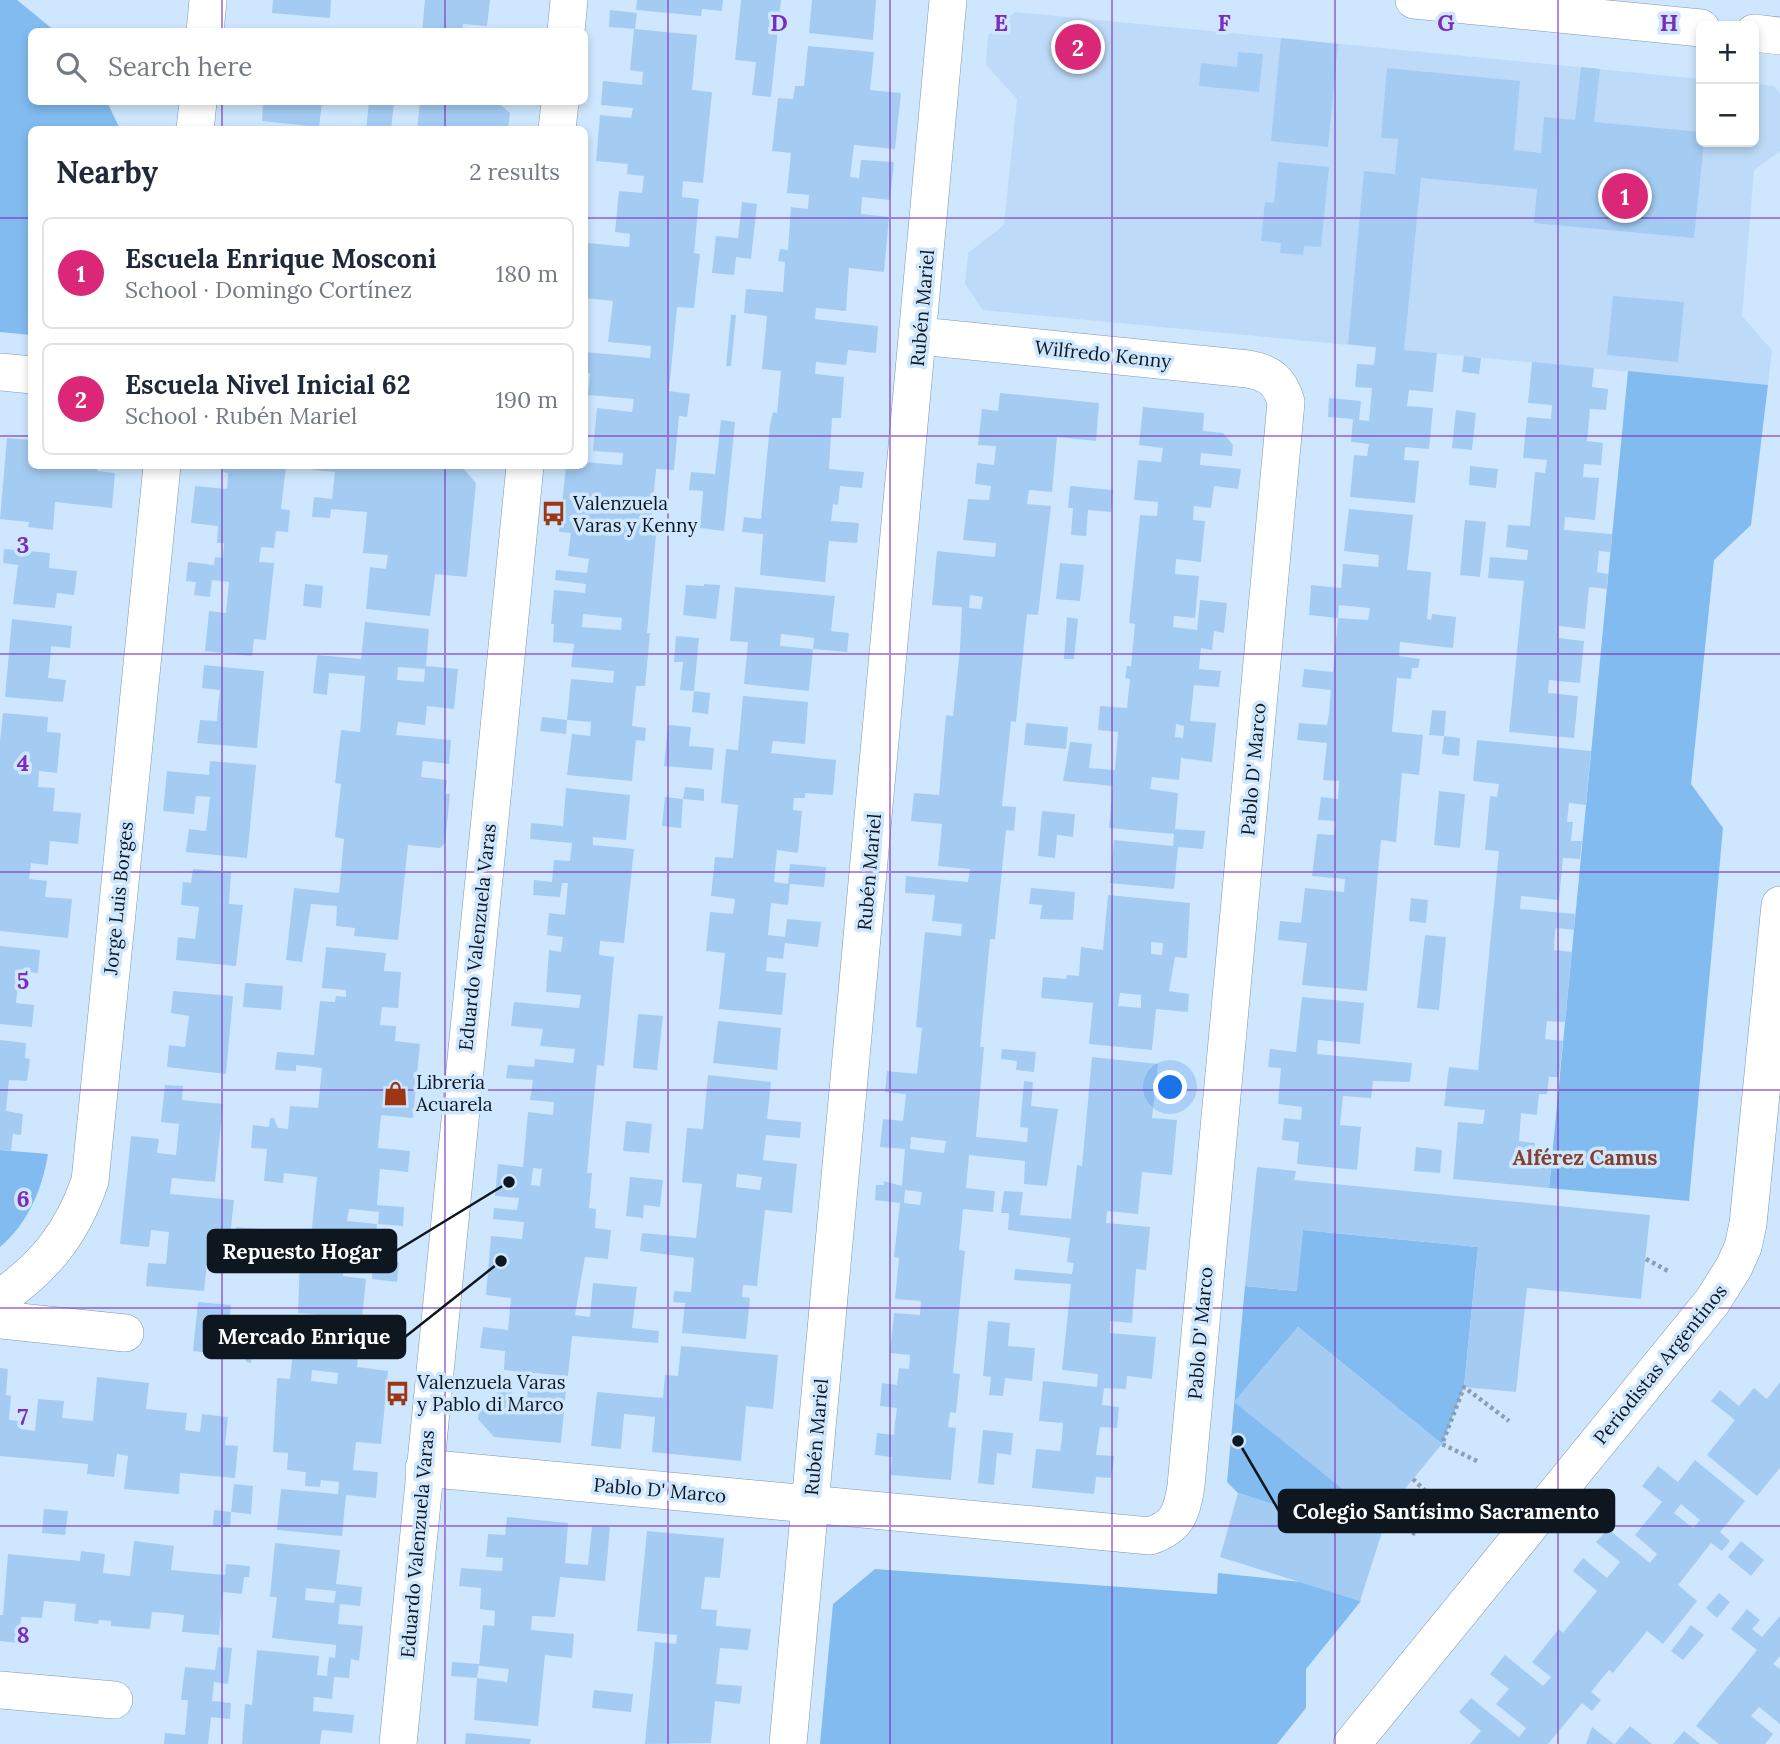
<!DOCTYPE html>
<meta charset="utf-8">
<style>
body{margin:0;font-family:Lora,serif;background:#f6f6f7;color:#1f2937}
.controls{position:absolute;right:21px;top:21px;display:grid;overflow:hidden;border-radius:10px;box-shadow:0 4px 10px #0003}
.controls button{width:63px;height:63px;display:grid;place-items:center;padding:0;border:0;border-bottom:2px solid #e0e1e3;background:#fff;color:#1f2937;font:35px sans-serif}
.you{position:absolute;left:1171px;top:1088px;width:24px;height:24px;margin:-18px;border:5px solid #fff;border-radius:50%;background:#1a73e8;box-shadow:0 0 0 10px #1a73e833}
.badge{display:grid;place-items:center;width:46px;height:46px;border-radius:50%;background:#db2777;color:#fff;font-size:23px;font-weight:700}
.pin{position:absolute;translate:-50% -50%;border:4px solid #fff;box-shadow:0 2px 7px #0006}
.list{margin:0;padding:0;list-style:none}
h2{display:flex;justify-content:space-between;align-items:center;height:91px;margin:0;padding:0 28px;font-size:30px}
h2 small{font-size:23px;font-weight:400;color:#747a83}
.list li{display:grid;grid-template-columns:46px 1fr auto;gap:21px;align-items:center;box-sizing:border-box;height:112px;margin:0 14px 14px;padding:0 14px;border:2px solid #e0e1e3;border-radius:10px}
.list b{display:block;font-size:26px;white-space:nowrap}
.list p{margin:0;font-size:23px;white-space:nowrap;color:#747a83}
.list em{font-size:23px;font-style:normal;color:#747a83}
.icon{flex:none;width:38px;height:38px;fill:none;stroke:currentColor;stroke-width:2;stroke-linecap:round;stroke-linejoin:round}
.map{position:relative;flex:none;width:1780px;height:1744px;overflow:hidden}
.search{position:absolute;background:#fff;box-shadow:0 4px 10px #0003;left:28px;top:28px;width:560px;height:77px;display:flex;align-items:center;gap:18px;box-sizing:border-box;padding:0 24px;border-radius:10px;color:#747a83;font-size:26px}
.panel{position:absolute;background:#fff;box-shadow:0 4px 10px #0003;left:28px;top:126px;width:560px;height:343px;border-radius:10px}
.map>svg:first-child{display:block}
.built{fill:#bddbf8}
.green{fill:#82bbf0}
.building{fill:#a4ccf2;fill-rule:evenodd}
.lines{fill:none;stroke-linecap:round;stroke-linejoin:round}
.minor-casing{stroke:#7f96ab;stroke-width:38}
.path{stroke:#8b9fb1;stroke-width:4.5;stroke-dasharray:3.5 3.5;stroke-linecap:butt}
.minor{stroke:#fff;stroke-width:37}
.grid{fill:none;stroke:#7b2cbf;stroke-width:2;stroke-opacity:0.55}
.labels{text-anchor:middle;stroke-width:7;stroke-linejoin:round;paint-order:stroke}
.street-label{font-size:19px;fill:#0e171f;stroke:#cee7fe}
.poi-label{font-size:19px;fill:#0e171f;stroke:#cee7fe;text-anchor:start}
.neighbourhood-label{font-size:21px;font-weight:bold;fill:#85402c;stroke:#cee7fe}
.grid-label{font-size:23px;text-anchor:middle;font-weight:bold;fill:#7b2cbf;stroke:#cee7fe;stroke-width:7;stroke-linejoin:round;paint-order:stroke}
.leader{fill:none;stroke:#0e171f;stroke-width:2.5}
.callout-dot{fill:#0e171f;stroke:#cee7fe;stroke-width:2.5}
.callout{fill:#0e171f;stroke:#0e171f;stroke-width:2.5}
.callout-label{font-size:21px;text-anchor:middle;font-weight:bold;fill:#fff}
</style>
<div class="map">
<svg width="1780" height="1744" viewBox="0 0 1780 1744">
<rect width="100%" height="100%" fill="#cee7fe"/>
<!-- built -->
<polygon class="built" points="1015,12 1701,79 1701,142 1754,142 1754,84 1774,86 1780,93 1780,151 1754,170 1742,316 1772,350 1768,385 983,310 965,284 968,253 1004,225 1017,99 986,65 988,35"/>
<!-- green -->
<g class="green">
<polygon points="0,0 17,0 55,31 32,32 32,102 107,102 120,129 32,130 31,335 0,332"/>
<polygon points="1628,371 1768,385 1751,525 1714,560 1691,784 1723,828 1689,1201 1549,1188"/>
<path d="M0,1150L48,1154C42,1190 28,1223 0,1247Z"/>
<polygon points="1303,1230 1478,1247 1464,1387 1442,1444 1298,1327 1235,1401 1380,1519 1384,1526 1350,1516 1347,1528 1238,1493 1227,1482 1245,1286 1296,1291"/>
<polygon points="875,1569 1217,1594 1218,1573 1301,1582 1361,1601 1306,1669 1306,1708 1277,1744 820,1744 833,1604"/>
</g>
<!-- building -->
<g class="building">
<polygon points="273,0 331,0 330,18 272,13"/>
<polygon points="425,0 490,0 487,26 463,24 462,32 422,32"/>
<polygon points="637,0 723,0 722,11 702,9 701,16 636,10"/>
<polygon points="741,0 781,0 771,97 752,95 756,62 735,60"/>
<polygon points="812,0 876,0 873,40 809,33"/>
<polygon points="610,10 637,13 635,29 609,27"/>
<path d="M634,29L697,35L692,90L712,92L703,183L683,181L682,197L699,199L694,253L700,254L694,308L677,307L669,391L690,394L687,417L679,416L674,470L656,469L651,523L657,524L647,633H650L645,686H636L632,726L646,728L645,741L636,740L632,781L567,775L572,734L590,736L591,722L567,720L571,679L613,683L614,671L571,667L574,644L553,642L554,624H551L554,590L585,593L586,584L555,580L556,570L587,573L589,559L568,556L571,533L559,532L566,466H584V462L622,465L623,453L593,451L597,408L632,412L634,399L588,395L590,373H584V352L650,358L651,346L608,342L613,301L584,298L588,243L629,247L630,234L615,232L619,191L642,193L644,176L627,174L628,164L596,161L600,115L631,118L633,108L601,105L603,81L642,85L643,72L630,70ZM583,614L622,618L621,630L582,627Z"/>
<polygon points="1281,38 1338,44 1328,147 1271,141"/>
<polygon points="808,46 874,52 870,90 901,93 895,149 854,145 850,177 859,178 861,160 894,162 890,200 862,197 861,214 889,217 884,272 849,268 846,311 816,308 815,319 878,326 876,353 848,350 846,365 816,362 815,374 844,377 841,418 832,418 829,469 864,472 862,488 840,486 838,505 833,504 831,521 859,523 857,543 829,541 825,582 760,575 763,534 742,532 744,517 761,519 770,425 773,412 777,413 781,371 762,369 767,316 744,313 746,289 783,292 785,262 778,261 780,249 788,250 791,207 808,209 809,195 787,193 791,153 772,151 778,98 793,99 795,86 804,86"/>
<polygon points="1238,52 1263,54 1259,92 1199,86 1201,63 1237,67"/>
<polygon points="1581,67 1600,69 1594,122 1701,132 1704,142 1694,238 1534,223 1537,189 1421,178 1404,350 1437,353 1433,392 1409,390 1407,406 1433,408 1429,449 1405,447 1404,460 1419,461 1415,503 1350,497 1354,455 1367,456 1369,444 1351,442 1353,419 1328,417 1329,398 1361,401 1359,420 1369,421 1372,388 1355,387 1357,364 1374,365 1376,347 1348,344 1364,171 1395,174 1398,139 1381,138 1387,68 1520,81 1514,150 1541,153 1544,117 1575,120"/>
<polygon points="263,102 322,102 319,127 262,121"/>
<polygon points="369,102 394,102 391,130 366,130"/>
<polygon points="420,102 497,102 510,113 508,130 417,130"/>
<polygon points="1278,162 1329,167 1321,247 1304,246 1303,255 1280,253 1281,243 1261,241 1265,202 1274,203"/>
<polygon points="742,202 757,204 751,259 736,257 734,275 712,273 716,236 738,238"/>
<polygon points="1613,296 1684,302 1678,362 1607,355"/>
<polygon points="731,315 736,315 731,366 726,366"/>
<polygon points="1464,356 1481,358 1479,374 1462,372"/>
<polygon points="1532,362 1594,368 1592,387 1608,389 1606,410 1590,409 1587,441 1603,443 1601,465 1584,464 1583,477 1599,478 1595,520 1565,517 1564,530 1612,534 1611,552 1599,551 1597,572 1608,574 1607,589 1589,587 1585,629 1559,626 1558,638 1584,641 1580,683 1549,680 1548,693 1578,696 1574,738 1509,732 1524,581 1488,578 1490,557 1527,560 1528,550 1506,547 1508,525 1530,526 1535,472 1545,473 1547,460 1523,458 1527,417 1551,419 1552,405 1528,403"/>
<path d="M1000,393L1099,403L1096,441L1057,437L1052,492L1029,490L1027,504L1051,506L1038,615L1027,614L1016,722L1011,721L1002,806L1016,807L1014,831L1006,830L995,939H990L980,1047H984L976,1137L1027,1142L1028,1128L1020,1127L1024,1081L1033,1082L1031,1106L1058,1109L1047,1186L1024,1184L1025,1161L969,1155L966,1188L995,1191L993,1212L963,1209L959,1250L965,1251L953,1373L960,1374L956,1413L950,1412L948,1427L956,1428L951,1480L890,1475L892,1457L875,1455L877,1433L894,1435L895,1422L897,1408L880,1406L882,1383L897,1385L899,1368L909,1369L910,1355L890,1353L894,1313L920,1315L921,1301L895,1299L899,1258L894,1257L900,1203L875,1200L876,1185H884V1181L902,1186L905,1149L880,1147L883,1119L903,1121L906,1094L885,1092L887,1071L917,1074L922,1028L916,1027L925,932L961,936L962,924L932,921L935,895L905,893L906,876L968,882L970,869L938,866L942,824L911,821L914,793L939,795L946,715L953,716L960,649L962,607L932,605L937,551L995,557L996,543L963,540L968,499L989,500L991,486L975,484L977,463L994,465L996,446L978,445L982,409L998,411ZM970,595L983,597L981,609L969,608ZM911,1137L946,1141L944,1153L910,1149ZM905,1190L922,1192L920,1205L904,1203Z"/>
<path d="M1143,407L1204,413L1203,431L1223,433L1233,445L1232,456L1201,453L1200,465L1241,469L1238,489L1214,486L1211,508L1194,506L1193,520L1205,521L1201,562L1176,559L1175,574L1199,576L1195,618L1174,616L1173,627L1197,630L1200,600L1227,603L1224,633L1214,631L1212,650L1201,648L1199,669L1221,671L1219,687L1194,685L1190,721L1216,723L1212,762L1181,758L1179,780L1152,777L1150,789L1178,793L1175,829L1205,831L1203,849L1178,847L1174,889L1110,883L1114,840L1173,846L1174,834L1109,828L1113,786L1063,781L1070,742L1092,744L1089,768L1115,770L1118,732L1098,730L1100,706L1127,708L1130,679L1125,678L1127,666H1131L1135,624L1129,623L1140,515L1157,516L1158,502L1134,500L1138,460L1161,462L1163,448L1139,445ZM1176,724L1184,726L1183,738L1175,737Z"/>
<polygon points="1456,410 1476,413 1472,450 1452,448"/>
<polygon points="721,420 735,422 724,531 700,528 703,491 689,490 691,472 715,474"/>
<polygon points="7,438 32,440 32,466 98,466 97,471 115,473 112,508 55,502 53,530 28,527 29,522 0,519"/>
<polygon points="224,466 286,466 281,509 290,510 288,532 276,531 274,548 261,547 259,562 274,563 266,640 254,639 252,656 205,651 209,611 226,613 229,582 212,580 210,597 194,595 196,582 186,581 188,562 214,565 215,557 223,558 224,543 217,543 218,526 191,523 195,486 227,489 228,473 223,472"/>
<polygon points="313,466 461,466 476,483 467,577 435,574 430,616 366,609 370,567 386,569 388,555 363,553 367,512 331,509 330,518 312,517 314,497 332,499 335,472 313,470"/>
<polygon points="1470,466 1498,469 1496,488 1469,485"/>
<polygon points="1070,486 1113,490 1111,512 1088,510 1086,536 1071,535 1073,508 1068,508"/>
<polygon points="1349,509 1413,515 1407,570 1431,572 1427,619 1431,620 1432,614 1456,617 1453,648 1400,642 1399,656 1420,659 1418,668 1412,668 1411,679 1397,678 1392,732 1423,735 1419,775 1402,773 1396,842 1381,840 1367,991 1302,985 1307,943 1278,940 1280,921 1301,923 1305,888 1344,892 1345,879 1312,876 1317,834 1334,835 1336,821 1318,820 1321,797 1338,799 1339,781 1323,780 1327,743 1297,740 1299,723 1327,725 1329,714 1331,690 1302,687 1304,669 1333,672 1338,618 1368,620 1370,608 1339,605 1338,618 1309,615 1311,585 1341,588 1343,564 1378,567 1379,555 1344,551"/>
<polygon points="1465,520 1486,522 1480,577 1460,575"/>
<polygon points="4,549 50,553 49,568 77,571 74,595 57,593 55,608 13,604 18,565 3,563"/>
<polygon points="1060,563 1084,565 1080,601 1056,599"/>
<polygon points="305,584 323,586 321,608 303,606"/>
<polygon points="704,584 720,585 716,619 683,615 686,585 704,586"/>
<polygon points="735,587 835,596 831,631 849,633 847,652 813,649 814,638 781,634 780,646 813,649 809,691 744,684 748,642 730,641"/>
<polygon points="1067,617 1078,619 1074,659 1064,659"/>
<polygon points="12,619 72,626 70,648 51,646 50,662 48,678 66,680 63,702 5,697"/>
<path d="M365,622L429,629L426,666L458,669L454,709L427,706L425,725L398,722L396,735L451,740L449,764L423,761L421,777L447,780L445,794H450L445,843L440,848L408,845L398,940L354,936L355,928L336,926L337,906L311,904L302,962L286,960L294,888L339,893L344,839L335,837L341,784L335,783L341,730L360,732L362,709L365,676L329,673L327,695L313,693L317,655L361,659ZM398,667L425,669L424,682L397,680Z"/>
<polygon points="676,636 699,638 694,691 680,690 683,662 674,662"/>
<polygon points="204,665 264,671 257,748 197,743 200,720 217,721 218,707 220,690 202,688"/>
<polygon points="694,691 710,693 708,714 692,712"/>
<polygon points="743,696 808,702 805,744 773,741 771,753 836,760 833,795 805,793 805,798 794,798 793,810 802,811 798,853 777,850 774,882 788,884 790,864 826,867 824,887 790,884 788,905 771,903 768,935 785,937 787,919 821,922 818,947 785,943 783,959 767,957 766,971 786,973 782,1015 719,1009 725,953 706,951 710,912 733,914 735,899 711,896 715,857 733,858 738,805 721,803 726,749 738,750"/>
<polygon points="1432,710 1446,711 1444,736 1429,735"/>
<polygon points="3,713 48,717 47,732 61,733 57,773 39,771 38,787 55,788 53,811 81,813 78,844 50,841 48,865 31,863 29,879 47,881 45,897 72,899 68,938 0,931 0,741"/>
<polygon points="542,717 567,720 566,734 540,731"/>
<polygon points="1026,723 1068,727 1066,749 1024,745"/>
<polygon points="668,725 691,727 689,746 714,748 712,770 664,766"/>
<polygon points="1444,736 1460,738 1459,756 1442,754"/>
<polygon points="1477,740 1591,751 1586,805 1569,803 1567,822 1573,822 1571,841 1582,841 1580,859 1563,858 1559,900 1521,896 1520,909 1575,914 1574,930 1556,928 1555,932 1554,950 1572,952 1565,1022 1547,1021 1545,1039 1563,1041 1559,1077 1549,1077 1547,1094 1539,1094 1537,1115 1521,1113 1519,1141 1535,1143 1533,1165 1551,1166 1549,1188 1453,1179 1458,1122 1483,1124 1485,1110 1444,1106 1449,1067 1478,1070 1499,851 1485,850 1490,796 1497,797 1499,784 1473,781"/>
<polygon points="210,761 256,765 247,858 186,852 189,829 206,831 210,797 196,796 194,814 163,811 167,771 209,775"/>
<polygon points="685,787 704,789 704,801 683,799"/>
<path d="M566,788L630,795L626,840L593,837V845L634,849L624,943L600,941L599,955L614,957L604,1066L597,1065L587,1173H592L589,1208L596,1209L595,1228L611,1230L608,1259L585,1257L575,1315L590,1317L593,1283L637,1287L632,1328L659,1331L658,1343L572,1336L568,1376L504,1370L505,1351L480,1348L483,1327L508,1330L511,1298L486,1295L491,1236L522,1239L524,1222L493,1219L494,1208L517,1210L519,1198L495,1196L498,1164L523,1167L528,1112L553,1115L554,1102L530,1100L533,1080L506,1078L508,1065L534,1067L535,1059L573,1063L575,1049L540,1046L543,1029L511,1026L514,1002L579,1008L581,995L546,992L549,950L561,952L563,937L547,935L549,913L565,915L568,883H562L560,897L533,895L534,880L552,882L554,860L570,861L572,843L530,839L531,823L563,826ZM533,1168L542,1169L540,1186L531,1185Z"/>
<polygon points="1439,791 1465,794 1460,848 1434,845"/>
<polygon points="665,797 683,799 681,828 662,826"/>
<polygon points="1042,811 1075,814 1073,837 1057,835 1055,858 1038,856"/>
<polygon points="193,869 231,872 229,904 243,905 236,966 176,960 178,937 195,939 199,907 181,905 183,882 191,883"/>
<polygon points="1031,888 1075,892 1073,920 1040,919 1042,905 1029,904"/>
<path d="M1108,895L1190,903L1187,958L1175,957L1169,991L1189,994L1188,1012L1156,1009L1152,1050L1089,1044L1093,1003L1041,998L1043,977L1066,979L1067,975L1079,976L1081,947L1103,950ZM1151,942L1163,943L1162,955L1151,954ZM1120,993L1141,995V1008L1118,1006Z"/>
<polygon points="1411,898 1428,900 1426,923 1409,921"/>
<polygon points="1425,935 1446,937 1439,1010 1417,1008"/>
<polygon points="0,946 40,950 38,973 20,971 16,1003 34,1005 32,1027 0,1024"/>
<polygon points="326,947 386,953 384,971 401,972 398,1008 382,1007 380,1025 396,1026 395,1041 420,1044 413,1118 381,1115 378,1148 410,1151 408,1172 380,1169 377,1205 404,1207 403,1226 378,1224 379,1212 349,1209 347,1221 377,1224 374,1260 399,1262 397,1282 372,1279 373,1266 344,1263 343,1276 366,1279 362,1319 298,1313 300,1258 309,1259 317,1177 284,1173 283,1183 264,1181 267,1149 251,1148 253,1125 269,1127 270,1118 274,1118 278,1128 288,1129 290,1106 318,1108 322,1068 296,1065 296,1071 275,1070 277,1052 314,1055 320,1001 335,1002 336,996 346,997 346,990 322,988"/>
<polygon points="245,983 283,986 281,1010 243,1007"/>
<polygon points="173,991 233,996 226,1074 167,1067 169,1045 185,1047 189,1016 171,1013"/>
<polygon points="1302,997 1364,1003 1360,1044 1318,1040 1317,1054 1412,1063 1410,1082 1373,1081 1371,1098 1343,1096 1340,1125 1361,1127 1357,1170 1297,1164 1299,1142 1282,1140 1284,1118 1301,1120 1302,1107 1278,1104 1281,1068 1268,1067 1270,1049 1296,1052"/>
<polygon points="638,1014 663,1016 657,1070 633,1068"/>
<polygon points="718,1021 781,1028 777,1070 713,1063"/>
<polygon points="0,1040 26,1043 25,1058 30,1059 27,1081 9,1080 6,1111 23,1114 21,1135 13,1134 11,1151 0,1150"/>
<polygon points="1002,1049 1036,1052 1034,1072 1016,1070 1017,1061 1001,1059"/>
<polygon points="1092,1057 1158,1064 1152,1118 1177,1120 1172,1175 1142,1172 1138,1214 1107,1211 1106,1223 1150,1227 1146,1270 1136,1269 1132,1323 1110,1321 1110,1333 1156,1337 1152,1379 1127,1376 1126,1389 1104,1388 1102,1405 1119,1407 1117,1428 1100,1427 1096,1455 1114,1456 1111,1478 1096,1477 1094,1494 1032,1488 1036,1449 1060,1451 1062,1438 1063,1423 1039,1421 1043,1381 1097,1387 1098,1374 1062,1370 1071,1284 1014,1280 1015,1269 1072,1274 1074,1263 1067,1262 1070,1238 1008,1230 1009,1213 1001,1213 1004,1191 1023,1192 1020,1215 1071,1219 1077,1165 1082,1166"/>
<path d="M708,1075L771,1082L767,1119L801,1122L800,1138L766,1135L763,1160L797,1164L792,1213L765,1210L757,1286L743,1285L742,1297L750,1298L746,1339L682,1333L685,1303L673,1302L674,1291L691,1292L694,1258L640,1251L642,1233L696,1238L702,1184L682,1182L687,1128L703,1129ZM737,1174L762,1177L760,1190L736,1187Z"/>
<polygon points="165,1085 183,1086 182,1100 223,1104 215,1182 172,1178 170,1194 234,1200 228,1255 208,1253 204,1291 146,1286 148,1263 166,1264 169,1232 151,1230 149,1247 120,1244 131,1136 159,1139 157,1153 176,1155 179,1124 161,1122"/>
<polygon points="626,1121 652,1124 649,1153 623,1151"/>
<polygon points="1416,1147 1442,1150 1440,1173 1414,1171"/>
<polygon points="1257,1167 1296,1171 1294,1180 1650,1215 1641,1299 1527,1288 1516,1392 1464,1387 1478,1247 1303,1230 1297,1291 1245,1286"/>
<polygon points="630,1177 663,1180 660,1207 644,1205 643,1218 626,1216"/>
<polygon points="236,1227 260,1229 256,1257 233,1255"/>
<polygon points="198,1302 231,1305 226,1355 193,1351"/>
<polygon points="250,1320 271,1323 269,1342 253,1341 251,1363 246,1362"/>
<polygon points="988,1321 1010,1323 1008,1346 1035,1348 1032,1381 1005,1378 1003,1396 989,1395 991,1377 983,1376"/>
<path d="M296,1325L361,1331L357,1367L388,1371L381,1444L356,1442L353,1470L378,1472L376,1498L346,1495L342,1536L277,1530L281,1489L338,1494L339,1482L321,1480L320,1487L305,1486L306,1472L287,1470L288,1453L273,1452L277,1378L290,1379ZM312,1370L338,1373L337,1384L311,1381Z"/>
<polygon points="1298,1327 1442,1444 1380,1519 1234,1402"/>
<polygon points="681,1346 778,1355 773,1409 746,1406 741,1461 652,1452 655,1417 624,1414 621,1449 591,1446 597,1392 663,1398 665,1375 678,1376"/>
<polygon points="0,1368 8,1369 6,1395 11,1396 9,1420 21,1421 21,1429 35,1431 38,1399 64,1401 62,1418 93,1421 97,1377 149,1383 146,1409 187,1413 185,1430 200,1432 202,1414 228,1417 225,1445 238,1446 235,1478 180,1473 179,1494 124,1489 128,1456 117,1454 114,1477 87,1474 88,1464 0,1456"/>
<polygon points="1780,1382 1780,1468 1757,1496 1707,1455 1735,1420 1711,1401 1720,1390 1739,1406 1754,1388 1767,1399"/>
<polygon points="498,1383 513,1384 512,1397 527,1398 528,1385 566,1389 561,1443 494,1437 478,1419 479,1409 496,1410"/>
<polygon points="983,1430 1013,1433 1011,1455 997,1453 994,1485 978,1483"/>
<path d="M1695,1460L1745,1501L1720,1532L1730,1541L1722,1551L1711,1543L1678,1585L1697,1601L1663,1644L1647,1631L1613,1673L1609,1670L1591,1692L1601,1700L1592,1711L1582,1703L1548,1744H1470L1481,1731L1459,1712L1471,1698L1519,1737L1526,1728L1496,1704L1509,1689L1490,1674L1505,1655L1543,1686L1551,1677L1532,1662L1559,1629L1563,1633L1597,1591L1573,1571L1583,1558L1607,1578L1620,1562L1596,1542L1608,1529L1650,1563L1657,1554L1635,1535L1662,1502L1642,1486L1658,1466L1678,1482ZM1681,1504L1700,1520L1693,1528L1674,1513Z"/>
<polygon points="234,1484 253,1486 251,1514 231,1512 230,1527 213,1526 214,1510 231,1512"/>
<polygon points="1238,1493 1347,1528 1350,1516 1384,1526 1360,1601 1220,1557"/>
<polygon points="44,1509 68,1511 65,1535 42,1533"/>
<polygon points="507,1517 568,1523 565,1563 588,1565 592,1526 610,1527 605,1581 560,1577 555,1617 532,1616 531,1630 574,1634 572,1658 545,1655 538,1726 474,1720 477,1678 507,1682 509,1669 479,1666 483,1625 494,1626 495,1611 480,1609 481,1588 459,1586 461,1568 502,1571 503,1558 486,1557 488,1534 505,1535"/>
<polygon points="647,1531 724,1538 720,1578 705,1577 701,1609 717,1610 716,1626 751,1629 748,1650 720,1648 716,1684 742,1686 740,1704 715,1701 711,1743 645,1744 655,1642 676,1644 677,1635 637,1631"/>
<polygon points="134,1541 174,1546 171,1570 225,1575 226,1564 250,1566 249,1577 244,1577 242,1594 223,1592 219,1635 182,1632 184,1615 167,1613 152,1612 150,1629 111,1626 111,1621 99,1620 98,1624 74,1621 76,1604 44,1601 42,1618 21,1617 19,1643 0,1641 0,1615 3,1615 8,1554 80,1561 81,1551 105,1554 103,1573 130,1576"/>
<polygon points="1741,1541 1764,1560 1751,1576 1728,1557"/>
<path d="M275,1543L340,1550L336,1584L362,1587L360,1606L340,1604L338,1624L363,1626L359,1661L351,1659L349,1678L334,1677L332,1699L314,1697L313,1711L354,1715L352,1733L322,1730L320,1744H242L245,1704L252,1705L257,1650L319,1656L317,1675L327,1676L329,1657L335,1658L336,1645L272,1638L277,1597H270ZM306,1588L336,1591L334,1603L305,1600Z"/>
<polygon points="1719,1593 1730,1602 1717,1618 1706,1608"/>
<polygon points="1747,1609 1760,1620 1752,1629 1762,1637 1780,1616 1780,1656 1773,1664 1780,1669 1780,1724 1759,1707 1751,1716 1773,1734 1765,1744 1719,1744 1696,1726 1757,1650 1731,1629"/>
<polygon points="1691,1625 1704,1635 1683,1660 1671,1651"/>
<polygon points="218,1647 232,1648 228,1684 214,1682 212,1701 231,1703 230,1719 211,1717 208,1744 164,1744 165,1733 185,1735 188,1700 181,1700 185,1667 215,1670"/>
<polygon points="452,1662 479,1664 477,1678 451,1676"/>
<polygon points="594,1690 633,1694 631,1712 592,1708"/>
<polygon points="1630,1726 1652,1744 1615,1744"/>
<polygon points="1592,1727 1614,1744 1586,1744"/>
<polygon points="1684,1731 1700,1744 1673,1744"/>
<polygon points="466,1733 531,1739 530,1744 465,1744"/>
</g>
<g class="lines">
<defs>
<g id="minor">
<polyline points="1414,0 1701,28"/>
<polyline points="205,32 208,0"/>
<polyline points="566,32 569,0"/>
<polyline points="1754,33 1780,36"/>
<polyline points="195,130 198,102"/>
<polyline points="557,130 560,102"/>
<polyline points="0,372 32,375"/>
<path d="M0,1298C45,1267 72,1233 90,1181L162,466"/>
<polyline points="0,1320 125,1333"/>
<path d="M424,1468L1150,1536C1177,1527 1182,1513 1186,1486L1286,402C1280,381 1270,373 1248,369L920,336"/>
<polyline points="0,1690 114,1700"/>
<polyline points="398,1744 525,466"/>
<polyline points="788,1744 948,0"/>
<polyline points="1352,1744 1712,1302 1734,1267 1743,1247 1748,1224 1780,905"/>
</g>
</defs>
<!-- minor casing -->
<use href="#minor" class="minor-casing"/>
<!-- path -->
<g class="path">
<polyline points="1646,1259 1670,1272"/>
<polyline points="1477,1461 1442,1444 1464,1387 1509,1421"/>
<polyline points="1413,1479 1441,1506"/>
<polyline points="1380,1519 1418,1535"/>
</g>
<!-- minor -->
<use href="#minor" class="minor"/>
</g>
<!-- grid -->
<path class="grid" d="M222,0V32M445,0V32M668,0V1744M890,0V1744M1112,0V1744M1335,0V1744M1558,0V1744M222,102V130M445,102V130M0,218H32M584,218H1780M0,436H32M584,436H1780M222,466V1744M445,466V1744M0,654H1780M0,872H1780M0,1090H1780M0,1308H1780M0,1526H1780"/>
<!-- icons -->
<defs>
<symbol id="bus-bare" viewBox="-9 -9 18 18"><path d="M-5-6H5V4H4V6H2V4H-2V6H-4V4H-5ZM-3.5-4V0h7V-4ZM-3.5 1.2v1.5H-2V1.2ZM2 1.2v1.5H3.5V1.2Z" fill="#9d3615" stroke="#cee7fe" stroke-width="2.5" paint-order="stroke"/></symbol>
<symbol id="shop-bare" viewBox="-9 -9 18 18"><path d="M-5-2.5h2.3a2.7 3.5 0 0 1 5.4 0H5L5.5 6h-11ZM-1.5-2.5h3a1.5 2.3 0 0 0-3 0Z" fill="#9d3615" stroke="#cee7fe" stroke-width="2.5" paint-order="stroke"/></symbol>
</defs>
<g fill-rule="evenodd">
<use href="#bus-bare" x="536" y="496" width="35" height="35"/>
<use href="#shop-bare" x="378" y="1076" width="35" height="35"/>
<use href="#bus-bare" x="380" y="1376" width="35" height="35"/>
</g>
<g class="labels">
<!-- street labels -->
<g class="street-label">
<text transform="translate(922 308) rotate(-85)" y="7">Rubén Mariel</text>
<text transform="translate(1103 354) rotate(6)" y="7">Wilfredo Kenny</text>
<text transform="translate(1253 769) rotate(-85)" y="7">Pablo D' Marco</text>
<text transform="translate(869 872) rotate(-85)" y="7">Rubén Mariel</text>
<text transform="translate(118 898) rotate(-84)" y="7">Jorge Luis Borges</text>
<text transform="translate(477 937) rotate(-84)" y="7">Eduardo Valenzuela Varas</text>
<text transform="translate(1200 1333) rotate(-85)" y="7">Pablo D' Marco</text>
<text transform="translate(1660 1364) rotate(-51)" y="7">Periodistas Argentinos</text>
<text transform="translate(816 1437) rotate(-85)" y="7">Rubén Mariel</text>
<text transform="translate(660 1490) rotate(5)" y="7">Pablo D' Marco</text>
<text transform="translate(417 1544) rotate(-85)" y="7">Eduardo Valenzuela Varas</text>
</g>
<!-- poi labels -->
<g class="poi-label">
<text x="573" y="510">Valenzuela<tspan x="573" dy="22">Varas y Kenny</tspan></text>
<text x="416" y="1089">Librería<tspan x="416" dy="22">Acuarela</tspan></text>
<text x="417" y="1389">Valenzuela Varas<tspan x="417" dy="22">y Pablo di Marco</tspan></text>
</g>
<!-- neighbourhood labels -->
<g class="neighbourhood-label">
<text x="1585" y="1165">Alférez Camus</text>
</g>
</g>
<g class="grid-label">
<text x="779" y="31">D</text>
<text x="1001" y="31">E</text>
<text x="1224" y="31">F</text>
<text x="1446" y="31">G</text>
<text x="1669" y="31">H</text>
<text x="23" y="553">3</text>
<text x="23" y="771">4</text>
<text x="23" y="989">5</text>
<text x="23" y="1207">6</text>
<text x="23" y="1425">7</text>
<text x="23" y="1643">8</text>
</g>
<!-- callouts -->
<path class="leader" d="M509 1182L396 1251M501 1261L405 1337M1238 1441L1279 1511"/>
<g class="callout-dot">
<circle cx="509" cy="1182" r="7"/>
<circle cx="501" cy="1261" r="7"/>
<circle cx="1238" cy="1441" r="7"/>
</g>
<g class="callout">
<rect x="208" y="1230" width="188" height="42" rx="7"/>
<rect x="204" y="1316" width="201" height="42" rx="7"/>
<rect x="1279" y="1490" width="335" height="42" rx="7"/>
</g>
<g class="callout-label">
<text x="302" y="1259">Repuesto Hogar</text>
<text x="304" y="1344">Mercado Enrique</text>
<text x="1446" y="1519">Colegio Santísimo Sacramento</text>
</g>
</svg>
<div class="controls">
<button>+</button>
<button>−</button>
</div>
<div class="you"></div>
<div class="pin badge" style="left:1625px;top:196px">1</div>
<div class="pin badge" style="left:1078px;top:47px">2</div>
<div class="search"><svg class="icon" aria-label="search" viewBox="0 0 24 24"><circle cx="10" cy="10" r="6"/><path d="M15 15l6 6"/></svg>Search here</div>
<section class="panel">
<h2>Nearby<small>2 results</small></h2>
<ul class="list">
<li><span class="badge">1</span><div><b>Escuela Enrique Mosconi</b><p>School · Domingo Cortínez</p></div><em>180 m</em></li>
<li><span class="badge">2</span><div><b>Escuela Nivel Inicial 62</b><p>School · Rubén Mariel</p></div><em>190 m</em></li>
</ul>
</section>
</div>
